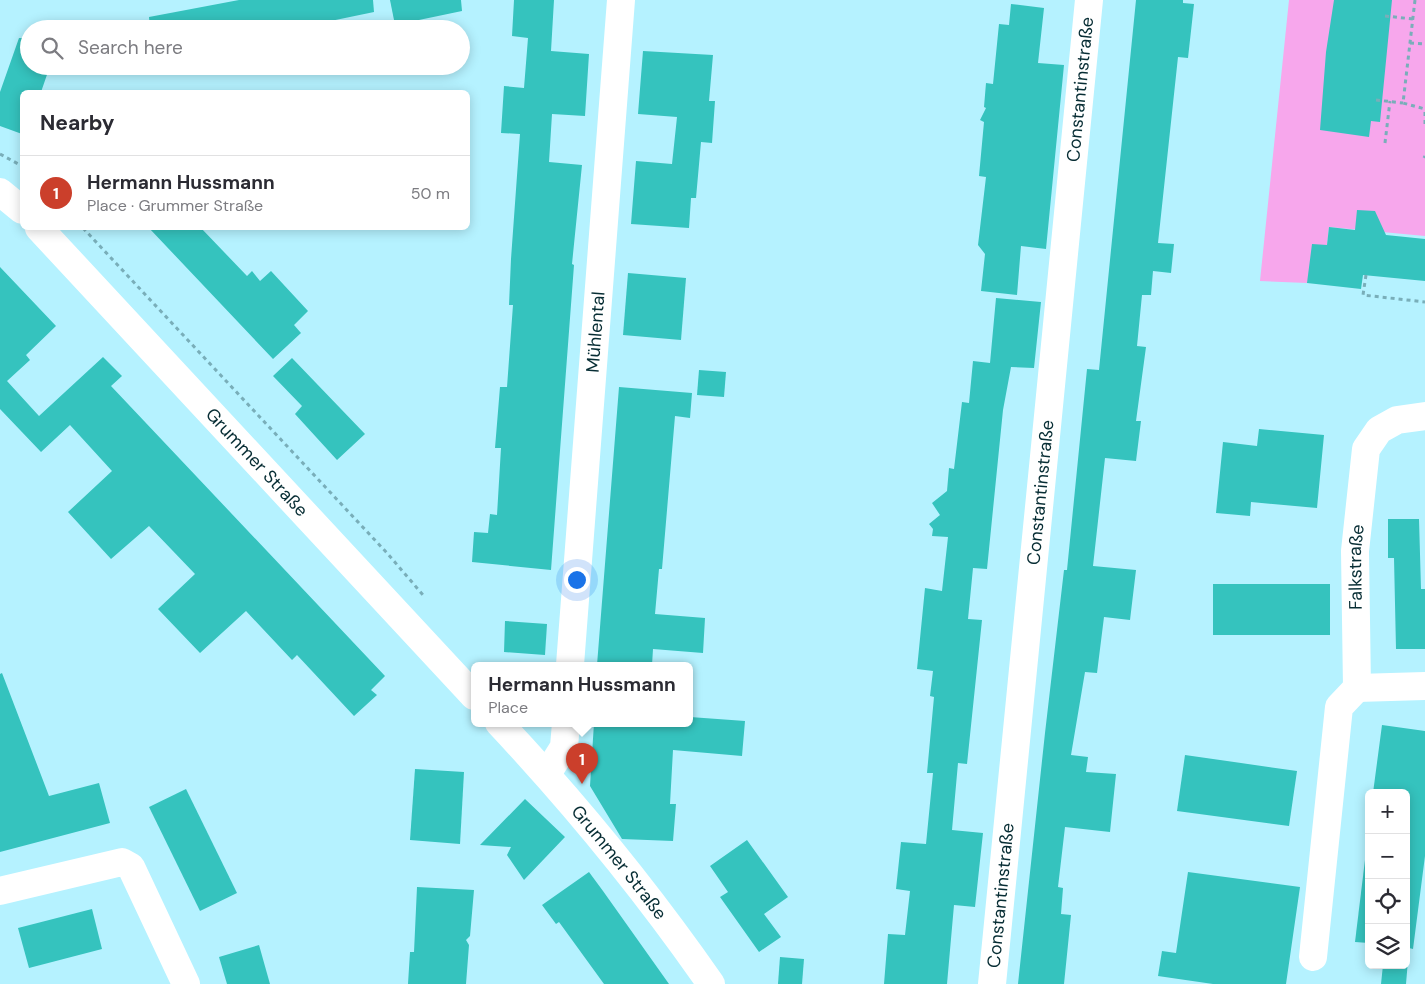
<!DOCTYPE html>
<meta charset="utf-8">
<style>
body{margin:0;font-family:"DM Sans",sans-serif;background:#f7f7f7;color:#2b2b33}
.controls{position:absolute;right:15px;bottom:15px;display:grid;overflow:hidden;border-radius:8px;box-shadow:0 2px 12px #0003}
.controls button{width:45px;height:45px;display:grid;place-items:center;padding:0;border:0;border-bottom:1px solid #e1e1e2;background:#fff;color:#2b2b33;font:25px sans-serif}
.you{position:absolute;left:576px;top:579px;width:18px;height:18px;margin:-12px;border:4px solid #fff;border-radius:50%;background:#1a73e8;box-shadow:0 0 0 8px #1a73e833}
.badge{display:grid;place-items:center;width:32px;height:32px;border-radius:50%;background:#cb3f2b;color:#fff;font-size:16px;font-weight:700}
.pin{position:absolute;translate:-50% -41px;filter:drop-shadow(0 1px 2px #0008)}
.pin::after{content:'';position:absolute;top:26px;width:18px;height:15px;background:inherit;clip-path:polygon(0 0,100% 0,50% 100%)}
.popup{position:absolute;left:471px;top:662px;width:222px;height:65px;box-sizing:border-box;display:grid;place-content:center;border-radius:8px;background:#fff;filter:drop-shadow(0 1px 4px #0005);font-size:16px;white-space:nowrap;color:#7c7c81}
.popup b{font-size:19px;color:#2b2b33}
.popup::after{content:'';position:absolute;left:50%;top:100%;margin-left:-10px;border:10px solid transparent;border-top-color:#fff}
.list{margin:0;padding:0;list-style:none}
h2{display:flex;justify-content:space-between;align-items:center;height:65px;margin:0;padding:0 20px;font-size:21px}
h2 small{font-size:16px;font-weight:400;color:#7c7c81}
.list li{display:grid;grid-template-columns:32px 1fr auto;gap:15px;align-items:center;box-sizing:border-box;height:75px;padding:0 20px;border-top:1px solid #e1e1e2}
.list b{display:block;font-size:19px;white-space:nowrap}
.list p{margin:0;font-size:16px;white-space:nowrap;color:#7c7c81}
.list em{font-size:16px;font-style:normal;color:#7c7c81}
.icon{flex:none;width:28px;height:28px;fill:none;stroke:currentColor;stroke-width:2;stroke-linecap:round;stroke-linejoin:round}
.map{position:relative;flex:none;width:1425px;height:984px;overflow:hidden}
.search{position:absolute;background:#fff;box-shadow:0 2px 12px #0003;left:20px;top:20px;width:450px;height:55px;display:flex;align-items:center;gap:12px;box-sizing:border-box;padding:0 18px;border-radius:28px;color:#7c7c81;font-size:19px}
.panel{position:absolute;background:#fff;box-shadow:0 2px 12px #0003;left:20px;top:90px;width:450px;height:140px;border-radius:8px}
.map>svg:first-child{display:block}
.green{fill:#f7a7ec}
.building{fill:#35c3be}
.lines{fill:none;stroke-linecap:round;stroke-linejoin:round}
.path{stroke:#79aeb9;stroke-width:3;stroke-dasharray:4 4;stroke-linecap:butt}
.minor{stroke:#fff;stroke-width:28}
.labels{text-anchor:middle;stroke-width:4;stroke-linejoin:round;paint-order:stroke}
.street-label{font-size:18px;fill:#072d34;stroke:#fff}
</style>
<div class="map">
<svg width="1425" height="984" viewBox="0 0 1425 984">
<rect width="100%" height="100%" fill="#b5f2ff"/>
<!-- green -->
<polygon class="green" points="1289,0 1425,0 1425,236 1329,227 1327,245 1307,283 1260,281"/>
<!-- building -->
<g class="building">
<polygon points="239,0 373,0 374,12 292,29 150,29 149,17"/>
<polygon points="390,0 461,0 462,11 395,25"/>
<polygon points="514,0 554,0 551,51 589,54 585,116 552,114 549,162 582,165 572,264 574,265 551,570 472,562 474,532 488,533 490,514 497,515 501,448 495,448 500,387 507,387 513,305 509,305 511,259 520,134 501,133 504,86 524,88 528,38 512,36"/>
<polygon points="1136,0 1183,0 1183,3 1194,4 1188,58 1178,57 1158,243 1174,244 1171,273 1153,271 1151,295 1142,295 1137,346 1146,347 1136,421 1141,421 1136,461 1105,458 1093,566 1136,570 1130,620 1104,617 1097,673 1085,672 1071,755 1088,757 1086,772 1116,774 1110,832 1065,827 1058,887 1063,888 1061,914 1071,915 1064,984 1018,984 1045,733 1064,570 1067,570 1087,369 1099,370"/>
<polygon points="1334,0 1392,0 1380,122 1371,121 1369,137 1320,130 1326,52"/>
<polygon points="1011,4 1044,8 1038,63 1064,65 1046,249 1021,246 1017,295 981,291 985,254 978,245 986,177 979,176 984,122 980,120 986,108 984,107 986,83 993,84 999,24 1009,25"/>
<polygon points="19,38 22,38 22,45 29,47 29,66 50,66 41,92 22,92 22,134 0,126 0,92"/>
<polygon points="643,51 713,55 709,101 715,101 712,143 701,142 696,198 691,198 689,228 631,224 636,161 672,164 677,117 638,114"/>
<polygon points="1357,210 1375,211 1386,235 1425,239 1425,281 1363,275 1361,289 1307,283 1312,244 1327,245 1329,227 1355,230"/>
<polygon points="149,228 201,228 247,276 252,271 260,281 271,271 308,311 294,325 301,333 273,359"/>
<polygon points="0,267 56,326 26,355 30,360 7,381 39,416 103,357 122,376 111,386 385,676 371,690 377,695 354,716 297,655 292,660 246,611 200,653 158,609 195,574 149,526 111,559 68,512 112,471 70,425 41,452 0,409"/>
<polygon points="628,273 686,278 681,340 623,335"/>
<polygon points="996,298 1041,302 1034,368 1011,367 1003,410 987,569 973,568 968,619 982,620 967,764 958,763 952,830 983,833 975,907 954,905 947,984 884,984 888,934 905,935 910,891 896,889 901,842 926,844 933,773 927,773 934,697 930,696 933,671 917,669 925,588 942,591 948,537 932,536 933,529 929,524 940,515 932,503 947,491 949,468 954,469 962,402 969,403 973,361 990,363"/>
<polygon points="292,358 365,434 337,460 295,414 302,406 273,376"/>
<polygon points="699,370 726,372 724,397 697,395"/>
<polygon points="619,387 692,393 690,418 675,416 662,569 659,569 655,614 705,618 703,653 653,649 652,665 597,665"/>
<polygon points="1259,429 1324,435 1317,508 1251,502 1250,516 1216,513 1223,442 1257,446"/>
<polygon points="1388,519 1419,519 1421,589 1425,589 1425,649 1396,649 1394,558 1388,558"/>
<rect x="1213" y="584" width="117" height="51"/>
<polygon points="505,621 547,624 545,655 504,652"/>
<polygon points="2,673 49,796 99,783 110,823 0,852 0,674"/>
<polygon points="690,717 745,721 742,756 673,750 670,804 676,804 673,841 622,839 590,786 594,723 676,726 677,723 690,723"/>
<polygon points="1382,725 1425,731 1425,856 1413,949 1409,948 1406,984 1381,984 1383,965 1406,965 1406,793 1373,793"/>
<polygon points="1185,755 1297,771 1289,826 1177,811"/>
<polygon points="415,769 464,772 460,844 410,840"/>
<polygon points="186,789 237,893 200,911 149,807"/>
<polygon points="525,799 565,837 524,880 507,855 511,847 480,845"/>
<polygon points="1369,827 1369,943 1355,942"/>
<polygon points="747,840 788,897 764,914 781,937 759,952 720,897 728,892 710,866"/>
<polygon points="589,872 603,891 669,984 604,984 559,922 556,924 542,905"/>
<polygon points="1188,872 1300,887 1286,984 1213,984 1158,976 1162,951 1176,953"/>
<polygon points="417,887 474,890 470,936 466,940 469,945 466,984 408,984 410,952 414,952"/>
<polygon points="92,909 102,949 29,968 18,928"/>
<polygon points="259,945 270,984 227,984 219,957"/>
<polygon points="780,957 804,959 802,984 778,984"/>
</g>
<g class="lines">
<!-- path -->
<g class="path">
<polyline points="1415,0 1403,103 1425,109"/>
<polyline points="1385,16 1413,19"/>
<polyline points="1410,43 1425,44"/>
<polyline points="1376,100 1403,103"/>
<polyline points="1425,112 1425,128"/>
<polyline points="1385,143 1390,101"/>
<polyline points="0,154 22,166"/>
<polyline points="1424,158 1425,156"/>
<polyline points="83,228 387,553 423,595"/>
<polyline points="1366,275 1363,295 1425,302"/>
</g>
<!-- minor -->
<g class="minor">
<polyline points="0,192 22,210"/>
<path id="s1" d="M39,228L474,696"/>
<path id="s2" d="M570,665L621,0"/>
<path id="s3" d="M1357,688L1355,551L1366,449L1379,430L1397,420L1425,416"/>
<polyline points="1357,688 1425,686"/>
<path id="s4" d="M499,723C576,805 647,892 711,984"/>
<polyline points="547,774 564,747 566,723"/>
<polyline points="0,891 122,862 131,867 186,984"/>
<polyline points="1313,957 1339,707 1357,688"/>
<path id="s5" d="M992,984L1089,0"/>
</g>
</g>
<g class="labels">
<!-- street labels -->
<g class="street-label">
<text dy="6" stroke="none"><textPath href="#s5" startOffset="899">Constantinstraße</textPath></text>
<text dy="6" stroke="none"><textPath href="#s2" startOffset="334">Mühlental</textPath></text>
<text dy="6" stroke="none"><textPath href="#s1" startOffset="320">Grummer Straße</textPath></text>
<text dy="6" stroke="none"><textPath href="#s5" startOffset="494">Constantinstraße</textPath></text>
<text dy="6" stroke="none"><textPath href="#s3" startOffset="121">Falkstraße</textPath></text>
<text dy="6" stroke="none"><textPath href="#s4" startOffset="184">Grummer Straße</textPath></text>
<text dy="6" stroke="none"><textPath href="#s5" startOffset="89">Constantinstraße</textPath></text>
</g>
</g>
</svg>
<div class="controls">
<button>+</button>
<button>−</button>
<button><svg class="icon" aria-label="locate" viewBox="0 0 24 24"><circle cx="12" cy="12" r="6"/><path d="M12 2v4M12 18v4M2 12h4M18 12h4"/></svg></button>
<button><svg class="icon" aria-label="layers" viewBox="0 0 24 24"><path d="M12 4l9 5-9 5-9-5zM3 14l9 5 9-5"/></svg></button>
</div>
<div class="you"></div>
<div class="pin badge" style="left:582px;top:784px">1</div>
<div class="popup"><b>Hermann Hussmann</b>Place</div>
<div class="search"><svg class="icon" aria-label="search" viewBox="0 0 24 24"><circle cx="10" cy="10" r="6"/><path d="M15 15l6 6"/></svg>Search here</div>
<section class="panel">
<h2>Nearby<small></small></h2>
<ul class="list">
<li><span class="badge">1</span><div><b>Hermann Hussmann</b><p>Place · Grummer Straße</p></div><em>50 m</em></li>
</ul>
</section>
</div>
